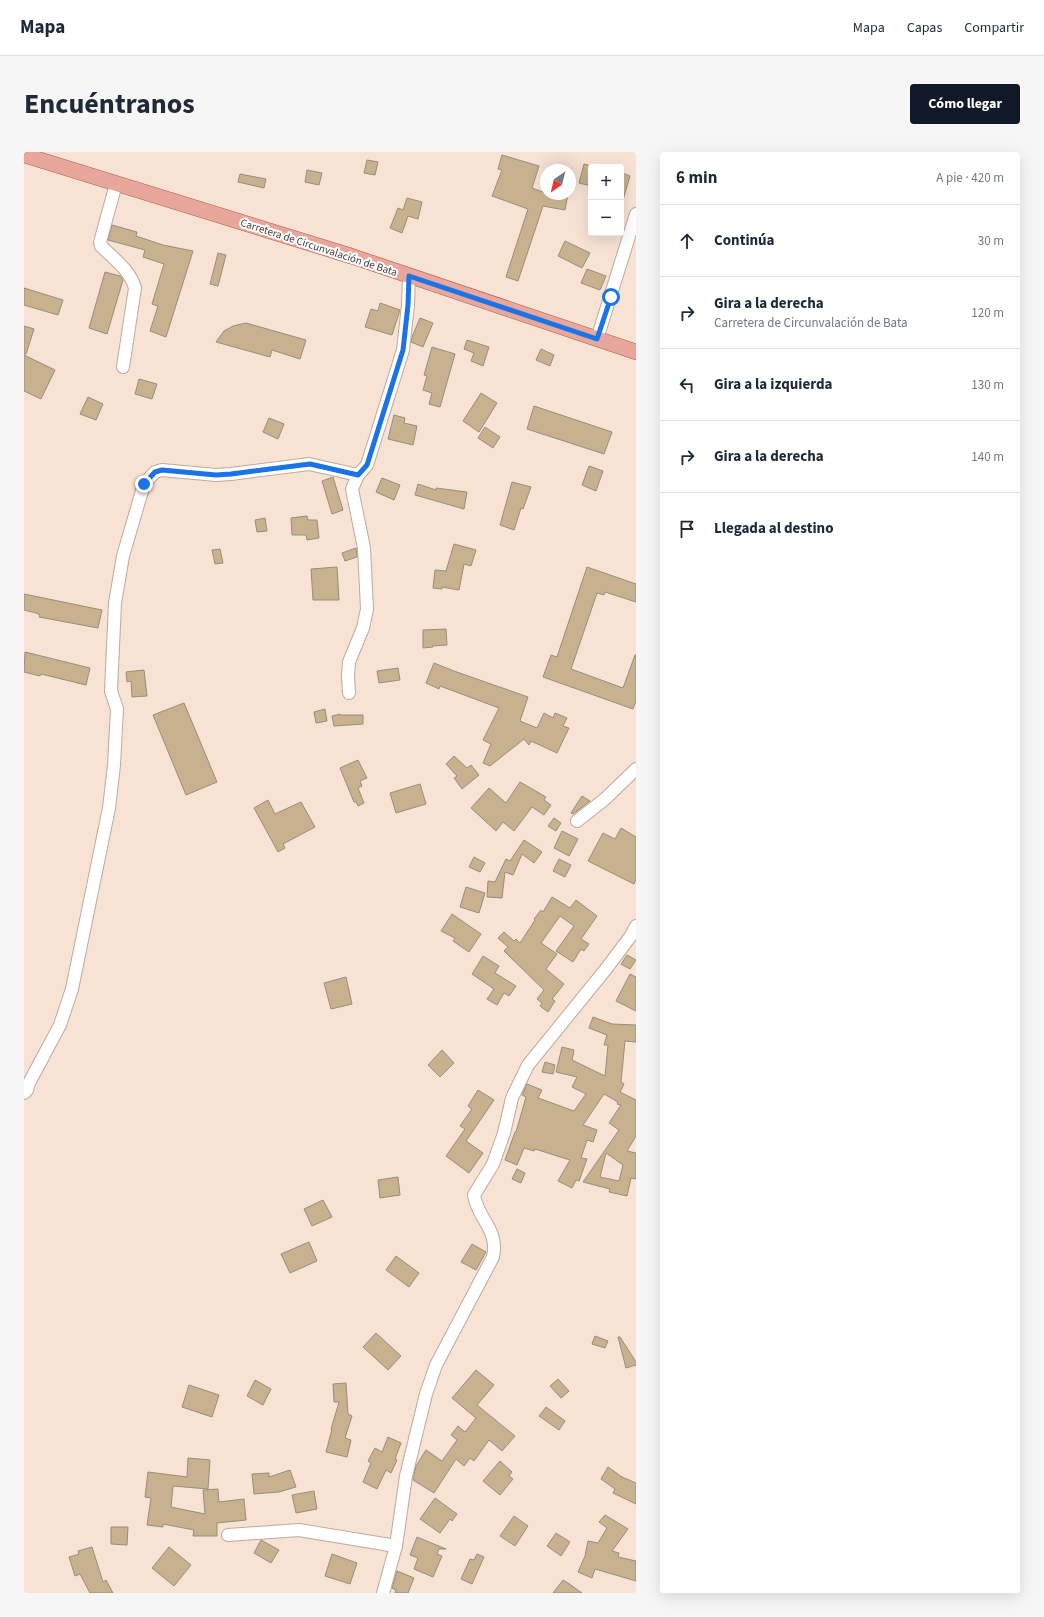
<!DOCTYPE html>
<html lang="es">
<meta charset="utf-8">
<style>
body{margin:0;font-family:"Source Sans 3",sans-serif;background:#f6f6f7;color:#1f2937}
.controls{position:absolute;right:12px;top:12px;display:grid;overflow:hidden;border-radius:4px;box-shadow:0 4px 16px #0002}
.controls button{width:36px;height:36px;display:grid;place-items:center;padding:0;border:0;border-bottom:1px solid #e0e1e3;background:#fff;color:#1f2937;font:20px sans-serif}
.compass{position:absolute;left:516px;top:12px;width:36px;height:36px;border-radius:50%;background:#fff;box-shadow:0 4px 16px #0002;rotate:215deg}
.stop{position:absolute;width:12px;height:12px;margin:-9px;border:3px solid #1a73e8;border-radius:50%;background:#fff}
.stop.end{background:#1a73e8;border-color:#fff;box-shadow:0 1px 4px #0008}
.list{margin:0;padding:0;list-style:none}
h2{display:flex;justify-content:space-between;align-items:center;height:52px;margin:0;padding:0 16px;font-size:17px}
h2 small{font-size:13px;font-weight:400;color:#747a83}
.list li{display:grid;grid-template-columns:26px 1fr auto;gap:12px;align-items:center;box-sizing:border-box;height:72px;padding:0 16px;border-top:1px solid #e0e1e3}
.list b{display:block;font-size:15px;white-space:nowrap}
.list p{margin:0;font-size:13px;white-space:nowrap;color:#747a83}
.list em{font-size:13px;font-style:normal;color:#747a83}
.icon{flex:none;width:22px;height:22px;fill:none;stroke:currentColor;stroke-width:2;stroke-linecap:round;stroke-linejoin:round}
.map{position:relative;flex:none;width:612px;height:1441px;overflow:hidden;border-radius:4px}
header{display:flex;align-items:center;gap:24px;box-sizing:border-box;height:56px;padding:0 20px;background:#fff;border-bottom:1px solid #e0e1e3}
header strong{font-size:19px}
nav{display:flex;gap:22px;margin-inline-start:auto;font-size:14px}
.intro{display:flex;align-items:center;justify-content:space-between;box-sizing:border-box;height:96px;padding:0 24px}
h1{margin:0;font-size:28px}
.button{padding:10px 18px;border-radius:4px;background:#111827;color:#fff;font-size:14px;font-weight:700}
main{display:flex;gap:24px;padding:0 24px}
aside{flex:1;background:#fff;border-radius:4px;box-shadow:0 4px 16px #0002}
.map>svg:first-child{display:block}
.building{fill:#c7b18e;stroke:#998d7b;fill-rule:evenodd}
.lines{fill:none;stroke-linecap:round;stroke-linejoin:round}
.minor-casing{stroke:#beaa9d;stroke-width:14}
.major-casing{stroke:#a45a4a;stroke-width:16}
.minor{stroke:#fff;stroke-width:12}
.major{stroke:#e8a79a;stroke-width:15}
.route{stroke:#1a73e8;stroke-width:5}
.labels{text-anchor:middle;stroke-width:4;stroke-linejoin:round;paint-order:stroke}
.street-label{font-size:11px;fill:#433a35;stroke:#fff}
</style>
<header>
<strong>Mapa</strong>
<nav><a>Mapa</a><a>Capas</a><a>Compartir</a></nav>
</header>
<div class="intro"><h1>Encuéntranos</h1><a class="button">Cómo llegar</a></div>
<main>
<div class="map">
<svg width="612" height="1441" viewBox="0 0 612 1441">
<rect width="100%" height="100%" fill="#f7e2d4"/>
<!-- building -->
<g class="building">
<polygon points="478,3 515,14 508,36 522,41 522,42 544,42 541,58 519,54 494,129 482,125 504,57 468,44 478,18 474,17"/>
<polygon points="343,8 354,10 351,23 340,21"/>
<polygon points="560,12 567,14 567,34 555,31"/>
<polygon points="283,18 298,21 295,33 281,30"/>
<polygon points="598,21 606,24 599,48 597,48 597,26"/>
<polygon points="216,22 242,27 240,36 214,30"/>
<polygon points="383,46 398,50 394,67 384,64 378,81 366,76 374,56 379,58"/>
<polygon points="88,73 113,80 112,84 139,93 169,99 142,185 126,179 134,154 128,152 140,112 119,105 121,98 84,88"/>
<polygon points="541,89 566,101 558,116 534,104"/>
<polygon points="194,101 202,103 194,134 186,132"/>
<polygon points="563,117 582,124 576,138 557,131"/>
<polygon points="81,120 96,124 99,128 83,182 65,176"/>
<polygon points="0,136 39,148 34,163 0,153"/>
<polygon points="356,151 376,158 368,183 341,175 347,157 354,159"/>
<polygon points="396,166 409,171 399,195 387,190 388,185"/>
<polygon points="222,171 282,188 276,207 248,198 246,205 192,190 200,179 209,174"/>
<polygon points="0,174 10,177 2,202 0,202"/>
<polygon points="443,188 465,195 459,214 447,209 450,201 440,197"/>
<polygon points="408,195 431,202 416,255 405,252 408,241 399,238 403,224 400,223"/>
<polygon points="517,197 530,203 526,214 512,208"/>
<polygon points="0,203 31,218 17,247 0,239"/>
<polygon points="115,227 133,232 128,247 111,242"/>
<polygon points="457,241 473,251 455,280 439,269"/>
<polygon points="64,245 79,252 72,268 56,262"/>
<polygon points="510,254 588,280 580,302 503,277"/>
<polygon points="370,263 381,266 380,271 393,274 389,293 364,287"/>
<polygon points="245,266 260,272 254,287 239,280"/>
<polygon points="461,275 476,285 469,296 454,286"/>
<polygon points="565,314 579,319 572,339 558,333"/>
<polygon points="309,325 319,358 308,362 298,329"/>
<polygon points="358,326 376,333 370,348 352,340"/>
<polygon points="488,330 507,335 499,357 497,356 490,378 476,373"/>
<polygon points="394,332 412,338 412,336 443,340 440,357 391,343"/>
<polygon points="283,364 284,368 293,368 295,386 283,388 282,383 268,383 267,366"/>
<polygon points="241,366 243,379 233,380 231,368"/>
<polygon points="430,392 452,398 447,414 440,412 435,438 418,435 418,437 409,436 411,418 422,419"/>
<polygon points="332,396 333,405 321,409 318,401"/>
<polygon points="196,397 199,411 191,412 188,398"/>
<polygon points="313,415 315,448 289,448 287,417"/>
<polygon points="563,415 612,432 612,450 581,440 580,443 573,441 547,517 599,536 611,503 612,503 612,549 609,557 519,525 527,503 533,505"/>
<polygon points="0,442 78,458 74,476 15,465 16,463 12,461 0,458"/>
<polygon points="422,477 423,493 408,494 409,495 399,496 399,478"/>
<polygon points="1,500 66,516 62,533 17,522 16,524 0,520"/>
<polygon points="410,511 430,519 504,545 496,569 513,576 520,561 529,566 531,561 543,566 539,574 545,576 533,601 507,589 505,593 500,587 466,614 459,611 467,592 459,588 475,556 416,534 415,537 402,531"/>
<polygon points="374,516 376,528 355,531 353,519"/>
<polygon points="120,518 123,544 108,545 107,529 103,530 102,520"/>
<polygon points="160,551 193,630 162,643 129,563"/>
<polygon points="301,557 303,569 292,571 290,560"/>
<polygon points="316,562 316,563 339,563 339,572 310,574 308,564"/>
<polygon points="430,604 443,616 447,613 455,623 438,637 430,626 433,624 422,612"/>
<polygon points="334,608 343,626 336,629 338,634 334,636 340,651 334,654 332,650 330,650 316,616"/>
<polygon points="496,630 522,645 520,648 527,653 520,663 508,655 490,679 479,670 472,679 447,656 465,636 482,651"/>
<polygon points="396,632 402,652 372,661 366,641"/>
<polygon points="558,644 566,649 549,662 547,661"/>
<polygon points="244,648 251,662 277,650 291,675 259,692 261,696 254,700 230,656"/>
<polygon points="530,666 537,671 532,679 524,674"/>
<polygon points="597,676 612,685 612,727 610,732 564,709 579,681 591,687"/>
<polygon points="538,679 554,687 545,704 530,696"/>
<polygon points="500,688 518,700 510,711 498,702 489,723 481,720 478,746 463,745 464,729 471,730 482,707 486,709"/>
<polygon points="450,705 461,711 456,720 445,715"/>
<polygon points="535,707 547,713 541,725 529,719"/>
<polygon points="442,735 461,741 455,761 436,755"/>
<polygon points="528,745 546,756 552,748 573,764 557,787 565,792 560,799 557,797 549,810 532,799 550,774 536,764 517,791 533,802 522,817 540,832 528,847 531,849 524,860 516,854 518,851 513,847 520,838 480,799 484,795 474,786 480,780 490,789 492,787 496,791 511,768 510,767 517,758 519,760"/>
<polygon points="428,762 457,782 445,800 429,789 431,786 417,779"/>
<polygon points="603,803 612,808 606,817 597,812"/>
<polygon points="459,804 475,814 471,821 492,834 485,844 480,841 473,853 463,847 470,837 448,822"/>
<polygon points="606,822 612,825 612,859 592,849"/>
<polygon points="322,825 328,852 307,857 300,831"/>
<path d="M569,865L588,872L612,873V890L601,889L597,930L600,932L596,940L612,948V984L603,999L612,1001V1027L607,1026L603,1044L585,1040L586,1037L559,1030L595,978L585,971L597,953L593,952L594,950L580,942L559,973L573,978L569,990L563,988L557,1006L563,1007L555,1029L552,1028L548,1036L534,1029L546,1008L511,997L510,999L500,996L493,1013L481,1008L491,980H492L502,945L498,943L503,932L518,938L514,946L550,959L562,942L548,935L553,925L532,920L538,895L550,898L548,908L581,924L584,893H580L583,883L565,876ZM582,1001L599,1013L595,1029L576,1025Z"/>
<polygon points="418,898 430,911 416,925 404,913"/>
<polygon points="521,910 531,913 529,922 518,920"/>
<polygon points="454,938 470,948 442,989 459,1001 445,1021 422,1004 441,977 436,974 448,957 444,954"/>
<polygon points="493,1017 501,1021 497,1031 488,1027"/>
<polygon points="374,1025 376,1043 356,1046 354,1028"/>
<polygon points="299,1048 308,1065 288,1074 280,1057"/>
<polygon points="285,1090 293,1109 266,1121 257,1102"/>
<polygon points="448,1092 462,1100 452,1118 437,1110"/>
<polygon points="372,1104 395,1121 385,1135 362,1118"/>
<polygon points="352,1181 377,1204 364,1218 339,1195"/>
<polygon points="571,1184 584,1189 581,1196 568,1192"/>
<polygon points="594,1185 596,1185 612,1210 612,1213 602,1216"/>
<polygon points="452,1218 470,1233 453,1253 491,1284 478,1299 465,1288 450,1309 446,1306 440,1314 432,1307 410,1341 389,1328 392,1314 402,1298 418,1309 433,1288 427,1283 434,1274 441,1280 452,1266 428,1246"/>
<polygon points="534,1227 545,1239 537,1246 526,1234"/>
<polygon points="231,1228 247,1237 239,1253 223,1244"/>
<polygon points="322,1231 324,1262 328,1264 321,1286 327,1288 323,1305 302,1300 308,1277 307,1277 315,1250 310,1250 309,1232"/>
<polygon points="165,1233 195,1243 188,1265 158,1255"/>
<polygon points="522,1255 541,1269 535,1278 515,1264"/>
<polygon points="364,1285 377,1291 371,1307 373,1308 367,1321 362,1318 353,1337 339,1330 347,1311 344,1309 351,1296 358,1300"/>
<polygon points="164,1306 186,1308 184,1337 149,1334 147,1355 181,1362 179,1338 194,1337 195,1350 220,1347 222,1368 193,1371 193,1384 169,1384 170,1378 139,1372 139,1375 123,1373 127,1346 121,1345 124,1320 163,1325"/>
<polygon points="476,1309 488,1320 485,1324 489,1327 476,1343 459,1329"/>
<polygon points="584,1315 598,1325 612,1331 612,1352 589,1341 591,1337 577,1327"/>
<polygon points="266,1318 272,1335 255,1340 230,1342 228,1322 245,1321 245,1325"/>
<polygon points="290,1339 293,1357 272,1361 268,1343"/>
<polygon points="411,1346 433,1362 428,1369 426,1367 416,1381 396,1367"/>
<polygon points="581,1363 604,1377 588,1399 595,1401 594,1405 612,1409 612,1429 571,1417 568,1426 554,1420 561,1404 564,1389 574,1391 583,1376 575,1370"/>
<polygon points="490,1364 504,1374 491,1394 476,1384"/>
<polygon points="87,1375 104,1375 103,1393 87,1392"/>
<polygon points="532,1381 546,1390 537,1404 523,1394"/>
<polygon points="393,1385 422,1397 415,1397 413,1402 418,1404 409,1425 390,1417 394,1406 386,1403"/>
<polygon points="237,1388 255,1398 247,1411 230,1401"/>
<polygon points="68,1395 79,1430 82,1428 89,1441 66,1441 56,1422 51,1424 45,1405 55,1402 54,1399"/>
<polygon points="145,1395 167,1413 150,1434 128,1416"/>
<polygon points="308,1402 333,1411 326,1432 301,1424"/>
<polygon points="453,1402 460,1405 448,1432 437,1427 446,1407 450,1408"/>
<polygon points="373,1419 390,1426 384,1441 371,1441 372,1438 368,1436"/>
<polygon points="539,1428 544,1431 558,1441 529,1441"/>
</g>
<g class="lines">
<defs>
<g id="minor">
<path d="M92,32L76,90L77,94C90,107 106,118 111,136L99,215"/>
<polyline points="573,187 612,62"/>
<polyline points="325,541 324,524 325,510 339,476 343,457 340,396 328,337 334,323 343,313 379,198 384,153 385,124"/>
<polyline points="553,669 581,647 612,617"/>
<polyline points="0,941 3,938 5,931 36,873 48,837 85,656 90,613 93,557 87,539 91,451 99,404 120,332 131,320 138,318 192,323 207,322 285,312 334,323"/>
<polyline points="204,1383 275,1378 372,1394"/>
<path d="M359,1441L372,1394L382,1324L402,1242L412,1213L469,1105C475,1077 454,1068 450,1043L469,1012L480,981L488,946L504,913L582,817L606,785L612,774"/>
</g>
<polyline id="major" points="0,3 327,104 612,200"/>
</defs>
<!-- minor casing -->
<use href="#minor" class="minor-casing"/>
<!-- major casing -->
<use href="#major" class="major-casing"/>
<!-- minor -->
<use href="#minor" class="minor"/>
<!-- major -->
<use href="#major" class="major"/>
</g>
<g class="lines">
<!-- route -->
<polyline class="route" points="120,332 131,320 138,318 192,323 207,322 286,312 334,323 343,313 379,198 384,153 385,124 573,187 587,145"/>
</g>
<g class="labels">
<!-- street labels -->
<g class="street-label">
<text transform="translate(295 95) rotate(18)" y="4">Carretera de Circunvalación de Bata</text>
</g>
</g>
</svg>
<div class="controls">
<button>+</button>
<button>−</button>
</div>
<svg class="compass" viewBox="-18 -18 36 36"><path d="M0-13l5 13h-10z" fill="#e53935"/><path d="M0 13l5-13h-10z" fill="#747a83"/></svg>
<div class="stop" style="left:587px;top:145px"></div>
<div class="stop end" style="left:120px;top:332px"></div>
</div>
<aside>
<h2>6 min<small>A pie · 420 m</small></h2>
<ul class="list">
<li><svg class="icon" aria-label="ahead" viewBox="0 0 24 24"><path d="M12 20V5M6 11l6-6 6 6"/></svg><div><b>Continúa</b></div><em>30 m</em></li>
<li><svg class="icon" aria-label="right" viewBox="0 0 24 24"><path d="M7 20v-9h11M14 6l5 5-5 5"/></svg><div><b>Gira a la derecha</b><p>Carretera de Circunvalación de Bata</p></div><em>120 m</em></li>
<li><svg class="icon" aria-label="left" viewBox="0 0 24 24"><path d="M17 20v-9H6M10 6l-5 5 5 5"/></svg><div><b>Gira a la izquierda</b></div><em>130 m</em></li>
<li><svg class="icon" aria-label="right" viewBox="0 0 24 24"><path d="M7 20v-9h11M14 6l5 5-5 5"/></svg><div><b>Gira a la derecha</b></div><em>140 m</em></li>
<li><svg class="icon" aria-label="arrive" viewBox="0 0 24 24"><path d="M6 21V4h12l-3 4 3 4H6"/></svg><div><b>Llegada al destino</b></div></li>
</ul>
</aside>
</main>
